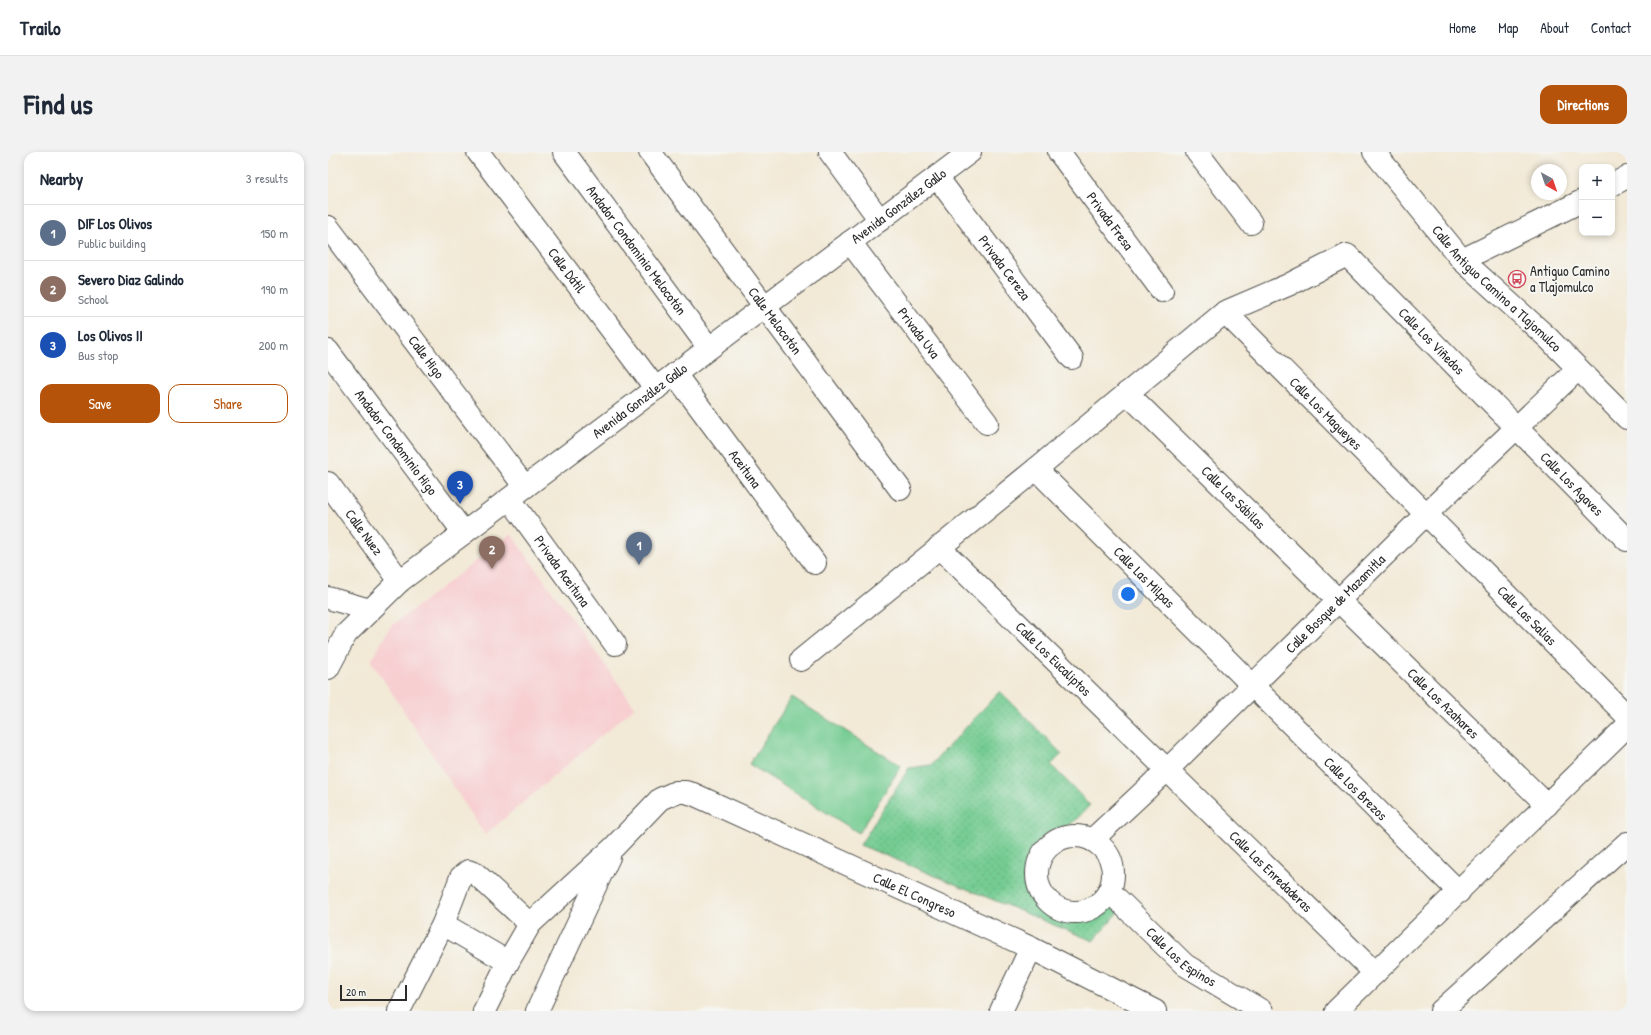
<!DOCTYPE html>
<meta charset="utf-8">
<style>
body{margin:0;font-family:"Patrick Hand",sans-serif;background:#f2f2f3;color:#1f2937}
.controls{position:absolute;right:12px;top:12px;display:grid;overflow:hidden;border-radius:8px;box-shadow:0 2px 6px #0003}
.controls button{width:36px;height:36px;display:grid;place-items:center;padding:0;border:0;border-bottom:1px solid #e0e1e3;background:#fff;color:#1f2937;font:20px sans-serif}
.compass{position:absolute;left:1203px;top:12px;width:36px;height:36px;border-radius:50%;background:#fff;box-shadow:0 2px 6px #0003;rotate:140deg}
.scale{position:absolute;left:12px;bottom:10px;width:67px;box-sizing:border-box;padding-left:4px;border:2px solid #2b2b2b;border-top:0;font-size:11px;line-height:14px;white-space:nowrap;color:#2b2b2b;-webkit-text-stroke:3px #f6f6f2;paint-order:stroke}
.you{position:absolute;left:800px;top:442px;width:14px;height:14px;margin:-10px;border:3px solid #fff;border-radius:50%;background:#1a73e8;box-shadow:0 0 0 6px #1a73e833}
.badge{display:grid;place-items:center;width:26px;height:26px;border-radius:50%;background:#b45309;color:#fff;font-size:13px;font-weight:700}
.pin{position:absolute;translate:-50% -33px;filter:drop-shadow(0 1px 2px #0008)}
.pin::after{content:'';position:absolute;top:21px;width:14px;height:12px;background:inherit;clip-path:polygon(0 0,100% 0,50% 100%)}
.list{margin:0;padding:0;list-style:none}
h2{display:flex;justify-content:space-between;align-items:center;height:52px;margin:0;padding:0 16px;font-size:17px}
h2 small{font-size:13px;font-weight:400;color:#747a83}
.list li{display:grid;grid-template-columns:26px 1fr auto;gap:12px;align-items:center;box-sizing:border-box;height:56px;padding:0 16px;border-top:1px solid #e0e1e3}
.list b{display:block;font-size:15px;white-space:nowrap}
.list p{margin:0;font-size:13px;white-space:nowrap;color:#747a83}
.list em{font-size:13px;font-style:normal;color:#747a83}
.actions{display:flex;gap:8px;padding:12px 16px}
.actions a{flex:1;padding:9px 0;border:1px solid #b45309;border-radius:12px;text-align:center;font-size:14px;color:#b45309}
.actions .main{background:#b45309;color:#fff}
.map{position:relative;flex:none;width:1299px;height:859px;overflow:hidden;border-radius:12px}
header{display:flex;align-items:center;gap:24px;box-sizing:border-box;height:56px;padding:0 20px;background:#fff;border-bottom:1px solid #e0e1e3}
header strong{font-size:19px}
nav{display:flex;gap:22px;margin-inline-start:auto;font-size:14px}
.intro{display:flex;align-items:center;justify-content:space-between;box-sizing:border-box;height:96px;padding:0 24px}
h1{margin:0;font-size:28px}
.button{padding:10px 18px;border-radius:12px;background:#b45309;color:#fff;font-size:14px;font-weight:700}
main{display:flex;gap:24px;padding:0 24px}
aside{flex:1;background:#fff;border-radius:12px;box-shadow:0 2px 6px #0003}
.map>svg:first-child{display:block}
.built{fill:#f7cfd1}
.green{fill:url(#green-dots);stroke:#507c5e}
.pitch{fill:#75cc92;stroke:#507c5e}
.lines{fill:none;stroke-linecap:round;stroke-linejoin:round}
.minor-casing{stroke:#494845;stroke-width:24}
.minor{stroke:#fff;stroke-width:22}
.labels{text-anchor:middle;stroke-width:4;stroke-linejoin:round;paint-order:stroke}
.street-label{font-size:14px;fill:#2b2b2b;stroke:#f6f6f2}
.poi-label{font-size:14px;fill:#2b2b2b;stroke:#f6f6f2;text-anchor:start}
</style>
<header>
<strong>Trailo</strong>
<nav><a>Home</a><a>Map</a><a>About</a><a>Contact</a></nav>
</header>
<div class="intro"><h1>Find us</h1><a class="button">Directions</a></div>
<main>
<aside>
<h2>Nearby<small>3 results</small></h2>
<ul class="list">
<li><span class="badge" style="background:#5c6f8a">1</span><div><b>DIF Los Olivos</b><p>Public building</p></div><em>150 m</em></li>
<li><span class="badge" style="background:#8d6e63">2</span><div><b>Severo Diaz Galindo</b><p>School</p></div><em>190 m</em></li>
<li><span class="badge" style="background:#1a4fb4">3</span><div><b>Los Olivos II</b><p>Bus stop</p></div><em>200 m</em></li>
</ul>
<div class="actions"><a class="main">Save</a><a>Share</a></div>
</aside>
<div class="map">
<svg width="1299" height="859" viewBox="0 0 1299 859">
<defs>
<pattern id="green-dots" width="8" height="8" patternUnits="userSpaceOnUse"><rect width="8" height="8" fill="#75cc92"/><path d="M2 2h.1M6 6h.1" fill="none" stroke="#65af7e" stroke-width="1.8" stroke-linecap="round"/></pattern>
</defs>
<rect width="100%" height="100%" fill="#f6f6f2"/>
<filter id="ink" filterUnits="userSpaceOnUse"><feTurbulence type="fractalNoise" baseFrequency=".025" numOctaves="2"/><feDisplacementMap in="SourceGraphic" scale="8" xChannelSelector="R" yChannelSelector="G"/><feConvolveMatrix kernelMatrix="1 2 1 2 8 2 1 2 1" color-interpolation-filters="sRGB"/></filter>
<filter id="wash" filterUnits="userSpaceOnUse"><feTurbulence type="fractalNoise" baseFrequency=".012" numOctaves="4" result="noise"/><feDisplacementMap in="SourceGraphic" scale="16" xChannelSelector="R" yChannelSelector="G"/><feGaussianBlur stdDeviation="0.9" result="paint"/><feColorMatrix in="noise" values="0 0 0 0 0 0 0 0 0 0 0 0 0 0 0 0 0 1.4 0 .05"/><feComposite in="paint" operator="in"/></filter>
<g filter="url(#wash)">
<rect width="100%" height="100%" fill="#f2e9d6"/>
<!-- built -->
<polygon class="built" points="183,382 307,555 157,683 43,509 62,475"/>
<!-- green -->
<path class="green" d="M672,539L734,602L723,613L762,653C756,659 749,668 742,672C740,674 736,674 733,675C725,677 716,683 711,690C675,741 737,794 783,751L792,759L765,789L532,693L581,616L603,613Z"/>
<!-- pitch -->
<polygon class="pitch" points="464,545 573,614 531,681 421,612"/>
</g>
<g filter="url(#ink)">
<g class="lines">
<defs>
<g id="minor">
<path id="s1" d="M150,0L328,237"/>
<path id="s2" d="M236,0L381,196"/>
<path id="s3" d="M322,0L572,337"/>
<polyline points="502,0 552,68"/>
<path id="s4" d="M731,0L834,139"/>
<polyline points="869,0 923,71"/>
<path id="s5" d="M1046,0L1134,108L1220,186L1299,266"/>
<path id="s6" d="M609,25L744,206"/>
<polyline points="1284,33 1299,25"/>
<path id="s7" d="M0,75L197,335"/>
<path id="s8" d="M522,90L659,271"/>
<polyline points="1134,108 1254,49"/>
<path id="s9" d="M897,160L1299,564"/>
<path id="s10" d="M0,199L136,381"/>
<path id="s11" d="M347,222L487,411"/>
<path id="s12" d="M799,241L1219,653"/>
<path id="s13" d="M708,317L1131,740"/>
<path id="s14" d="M0,331L72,429"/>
<path id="s15" d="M182,347L287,492"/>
<path id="s16" d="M611,395L1047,821"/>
<polyline points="0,446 42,458"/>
<path id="s17" d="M473,508L708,317L897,160L960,133L1019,103L1299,388"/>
<path id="s18" d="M0,516L18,482L72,429L642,0"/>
<circle cx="747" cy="722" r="38"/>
<path id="s19" d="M764,688L839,618L1098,362L1250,217"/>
<path id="s20" d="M781,739L857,813L934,859"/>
<polyline points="115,772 180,810"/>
<polyline points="71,859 115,772 133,725 140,719 148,722 202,772"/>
<path id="s21" d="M156,859L180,810L202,772L286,695L332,647L348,640H357L365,642L703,796L827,859"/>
<polyline points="209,859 281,705"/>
<polyline points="673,859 703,796"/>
<polyline points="1008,859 1299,574"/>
<polyline points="1113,859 1299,691"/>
</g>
</defs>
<!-- minor casing -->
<use href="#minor" class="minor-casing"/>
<!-- minor -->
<use href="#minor" class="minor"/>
</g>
</g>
<!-- icons -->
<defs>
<symbol id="bus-ring" viewBox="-11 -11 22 22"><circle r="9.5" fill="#f6f6f2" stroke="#d1495b" stroke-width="1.5"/><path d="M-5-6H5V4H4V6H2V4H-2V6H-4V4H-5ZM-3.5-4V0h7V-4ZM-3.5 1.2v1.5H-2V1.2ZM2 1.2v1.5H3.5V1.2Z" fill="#d1495b"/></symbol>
</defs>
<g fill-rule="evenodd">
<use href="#bus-ring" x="1179" y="117" width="20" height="20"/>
</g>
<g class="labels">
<!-- street labels -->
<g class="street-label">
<text dy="5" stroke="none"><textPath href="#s18" startOffset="738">Avenida González Gallo</textPath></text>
<text dy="5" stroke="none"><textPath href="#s4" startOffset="86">Privada Fresa</textPath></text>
<text dy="5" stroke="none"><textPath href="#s2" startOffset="122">Andador Condominio Melocotón</textPath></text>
<text dy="5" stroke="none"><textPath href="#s6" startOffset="113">Privada Cereza</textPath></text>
<text dy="5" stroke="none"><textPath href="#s1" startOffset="148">Calle Dátil</textPath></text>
<text dy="5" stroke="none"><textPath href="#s5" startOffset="184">Calle Antiguo Camino a Tlajomulco</textPath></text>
<text dy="5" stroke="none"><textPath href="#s3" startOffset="210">Calle Melocotón</textPath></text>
<text dy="5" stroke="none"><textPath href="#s8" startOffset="114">Privada Uva</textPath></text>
<text dy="5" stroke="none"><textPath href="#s17" startOffset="804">Calle Los Viñedos</textPath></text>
<text dy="5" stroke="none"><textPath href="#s7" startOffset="163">Calle Higo</textPath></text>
<text dy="5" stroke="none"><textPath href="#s18" startOffset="414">Avenida González Gallo</textPath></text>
<text dy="5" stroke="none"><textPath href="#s9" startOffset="143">Calle Los Magueyes</textPath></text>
<text dy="5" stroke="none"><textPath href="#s10" startOffset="114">Andador Condominio Higo</textPath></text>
<text dy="5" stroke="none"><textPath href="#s11" startOffset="118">Aceituna</textPath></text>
<text dy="5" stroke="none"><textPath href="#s17" startOffset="1004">Calle Los Agaves</textPath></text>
<text dy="5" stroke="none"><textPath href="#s12" startOffset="149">Calle Las Sábilas</textPath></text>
<text dy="5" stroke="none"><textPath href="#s14" startOffset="61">Calle Nuez</textPath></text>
<text dy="5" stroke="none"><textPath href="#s15" startOffset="89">Privada Aceituna</textPath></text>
<text dy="5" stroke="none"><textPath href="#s13" startOffset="153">Calle Las Milpas</textPath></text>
<text dy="5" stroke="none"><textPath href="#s19" startOffset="339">Calle Bosque de Mazamitla</textPath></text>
<text dy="5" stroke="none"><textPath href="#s9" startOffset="428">Calle Las Salias</textPath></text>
<text dy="5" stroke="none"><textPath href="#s16" startOffset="160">Calle Los Eucaliptos</textPath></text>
<text dy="5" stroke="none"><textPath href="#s12" startOffset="443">Calle Los Azahares</textPath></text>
<text dy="5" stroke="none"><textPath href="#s13" startOffset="452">Calle Los Brezos</textPath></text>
<text dy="5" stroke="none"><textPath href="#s16" startOffset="464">Calle Las Enredaderas</textPath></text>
<text dy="5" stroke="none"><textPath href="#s21" startOffset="557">Calle El Congreso</textPath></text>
<text dy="5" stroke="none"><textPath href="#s20" startOffset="98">Calle Los Espinos</textPath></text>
</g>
<!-- poi labels -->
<g class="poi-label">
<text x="1202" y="124">Antiguo Camino<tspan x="1202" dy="16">a Tlajomulco</tspan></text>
</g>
</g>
</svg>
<div class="controls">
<button>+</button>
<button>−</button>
</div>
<svg class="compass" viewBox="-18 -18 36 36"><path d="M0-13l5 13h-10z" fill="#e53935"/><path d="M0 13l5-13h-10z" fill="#747a83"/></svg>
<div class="scale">20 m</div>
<div class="you"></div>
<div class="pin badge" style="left:311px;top:413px;background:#5c6f8a">1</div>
<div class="pin badge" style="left:164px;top:417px;background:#8d6e63">2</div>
<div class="pin badge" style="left:132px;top:352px;background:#1a4fb4">3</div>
</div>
</main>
